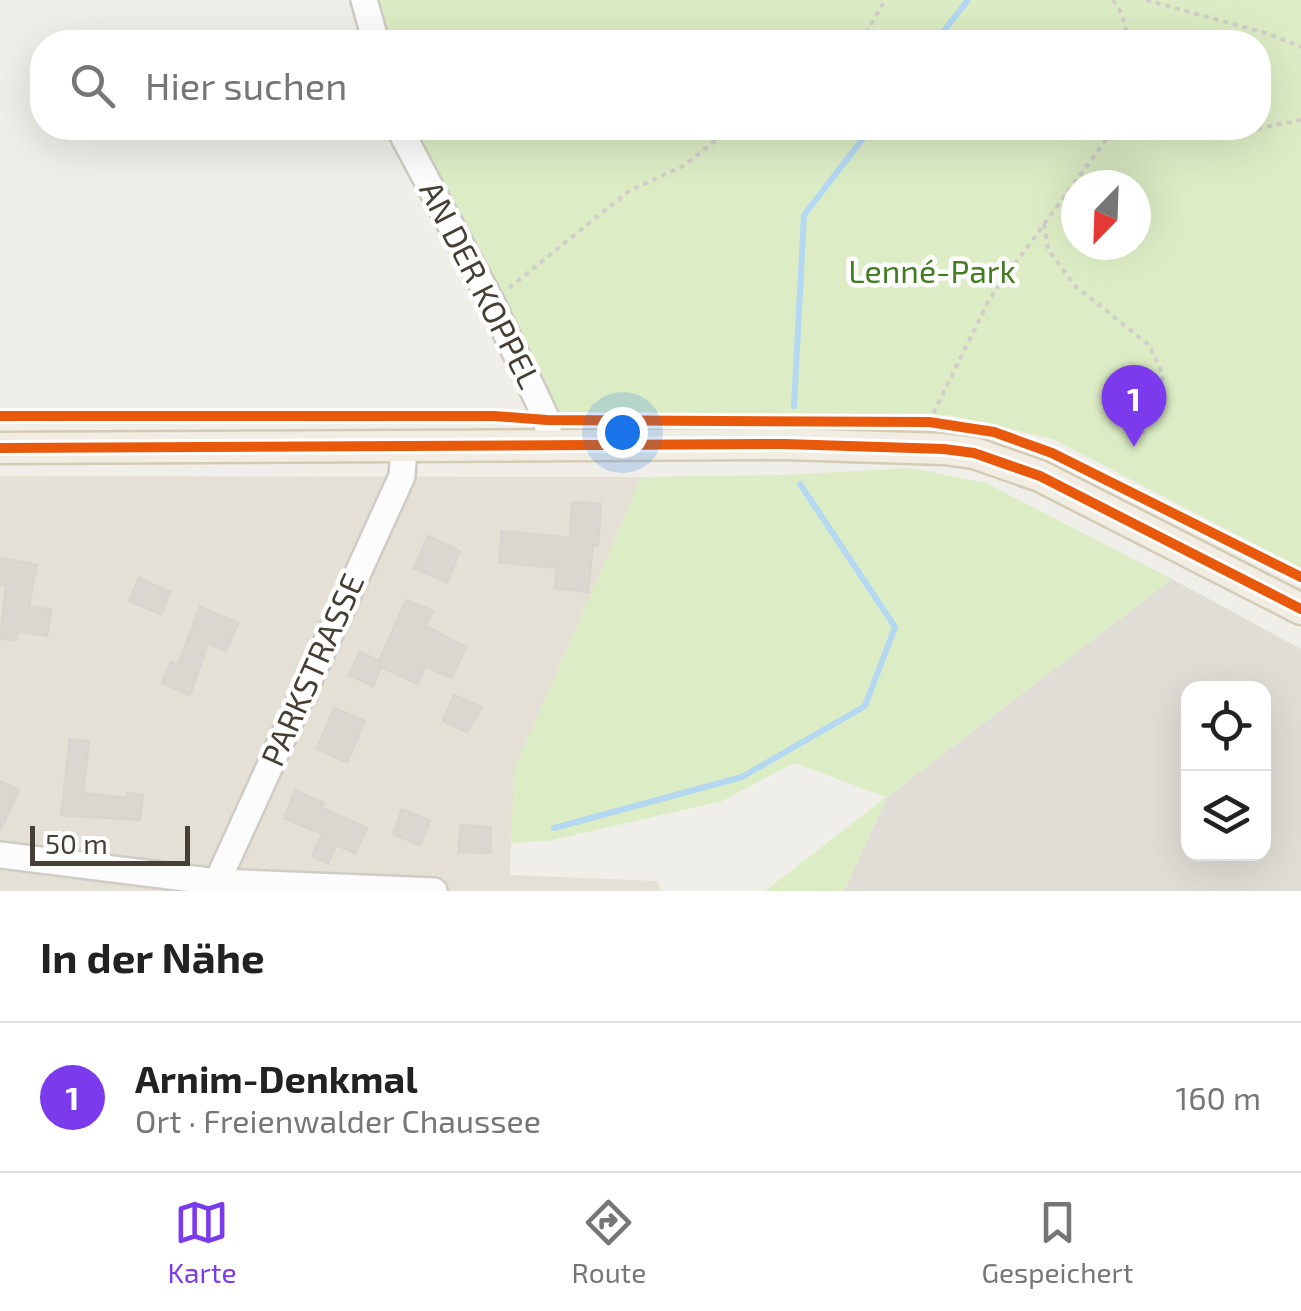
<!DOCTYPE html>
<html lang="de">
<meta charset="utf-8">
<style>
body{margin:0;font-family:"Exo 2",sans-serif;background:#f2f2f2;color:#222}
.controls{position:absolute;right:30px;bottom:30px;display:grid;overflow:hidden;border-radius:20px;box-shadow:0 10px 40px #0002}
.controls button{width:90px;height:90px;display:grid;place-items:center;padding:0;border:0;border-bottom:2px solid #e0e0e0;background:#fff;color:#222;font:50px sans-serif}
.compass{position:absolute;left:1061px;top:170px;width:90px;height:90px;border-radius:50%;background:#fff;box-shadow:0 10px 40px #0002;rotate:203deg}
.scale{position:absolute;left:30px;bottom:25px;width:160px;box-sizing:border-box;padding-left:10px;border:5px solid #464034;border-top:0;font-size:28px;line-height:35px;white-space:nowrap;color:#464034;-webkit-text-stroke:8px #fff;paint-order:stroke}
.you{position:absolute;left:622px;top:432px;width:35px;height:35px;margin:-25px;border:8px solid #fff;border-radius:50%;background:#1a73e8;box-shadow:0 0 0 15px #1a73e833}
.badge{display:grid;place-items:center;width:65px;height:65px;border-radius:50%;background:#7c3aed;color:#fff;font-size:32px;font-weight:700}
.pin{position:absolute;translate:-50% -82px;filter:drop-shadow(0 2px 5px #0008)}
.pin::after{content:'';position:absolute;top:52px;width:35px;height:30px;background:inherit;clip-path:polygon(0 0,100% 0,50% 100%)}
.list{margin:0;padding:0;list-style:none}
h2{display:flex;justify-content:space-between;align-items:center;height:130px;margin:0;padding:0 40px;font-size:42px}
h2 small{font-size:32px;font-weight:400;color:#767676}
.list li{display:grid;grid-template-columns:65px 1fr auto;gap:30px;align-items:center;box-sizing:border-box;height:150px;padding:0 40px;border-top:2px solid #e0e0e0}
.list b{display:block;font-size:38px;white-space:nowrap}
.list p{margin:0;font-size:32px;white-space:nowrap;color:#767676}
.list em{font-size:32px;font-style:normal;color:#767676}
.icon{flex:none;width:55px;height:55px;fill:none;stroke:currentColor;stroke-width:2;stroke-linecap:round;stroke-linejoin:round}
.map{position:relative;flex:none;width:1301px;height:891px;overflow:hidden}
.search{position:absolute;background:#fff;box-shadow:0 10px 40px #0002;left:30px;right:30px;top:30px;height:110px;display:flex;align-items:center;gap:25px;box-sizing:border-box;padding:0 35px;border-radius:40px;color:#767676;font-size:38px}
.sheet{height:280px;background:#fff}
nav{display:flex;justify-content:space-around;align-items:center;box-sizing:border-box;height:140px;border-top:2px solid #e0e0e0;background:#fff;font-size:28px;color:#767676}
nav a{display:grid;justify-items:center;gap:5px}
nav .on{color:#7c3aed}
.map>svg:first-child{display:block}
.residential{fill:#e5e0d5}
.industrial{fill:#e0ddd6;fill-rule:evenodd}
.green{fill:#dcedc5;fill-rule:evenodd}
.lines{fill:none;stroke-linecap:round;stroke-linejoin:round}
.stream{stroke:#b4d8f2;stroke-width:6}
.building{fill:#dad7d0;stroke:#d8d5ce;stroke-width:2.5}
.minor-casing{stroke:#ceccc5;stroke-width:30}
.major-casing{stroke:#d4cbb4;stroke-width:35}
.path{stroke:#d1cec9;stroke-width:4;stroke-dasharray:5 5;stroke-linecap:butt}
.minor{stroke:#fdfcfc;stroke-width:25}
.major{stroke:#f1ede2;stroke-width:30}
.cycleway-casing{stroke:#fff;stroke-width:16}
.cycleway{stroke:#e8590c;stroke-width:10}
.labels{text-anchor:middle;stroke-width:9;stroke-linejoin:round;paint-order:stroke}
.park-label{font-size:32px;fill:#427d22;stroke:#fff}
.street-label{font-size:32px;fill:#464034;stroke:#fff}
</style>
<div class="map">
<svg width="1301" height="891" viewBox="0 0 1301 891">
<rect width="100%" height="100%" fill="#f0eee8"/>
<!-- residential -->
<polygon class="residential" points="0,476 642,477 514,770 510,875 658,881 660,891 0,891"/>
<!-- industrial -->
<path class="industrial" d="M1172,579L1301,649V891H844L887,797ZM1188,688H1264V854H1188Z"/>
<!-- green -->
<g class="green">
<path d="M373,0H1301V568L1053,439L948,415L554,413L478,243L442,229L382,128H1258V42H360L358,34ZM1076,185H1136V245H1076Z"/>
<polygon points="910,468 986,483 1172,579 887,797 844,891 765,891 886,797 794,763 722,801 548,841 511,843 514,770 642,477 783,475"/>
</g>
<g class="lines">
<!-- stream -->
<g class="stream">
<polyline points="935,42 968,0"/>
<polyline points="794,406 804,215 871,128"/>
<polyline points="554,828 742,777 865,706 895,627 800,484"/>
</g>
</g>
<!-- building -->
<g class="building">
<polygon points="572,502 601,504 598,546 593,545 588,592 555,588 557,568 499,562 502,531 570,538"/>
<polygon points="428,536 460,551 447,582 414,568"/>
<polygon points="0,558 37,565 29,606 51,610 47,636 18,631 16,641 0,638 6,585 0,584"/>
<polygon points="139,578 170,592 161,614 129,601"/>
<polygon points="406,600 433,611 426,626 466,647 452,678 425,666 418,684 381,667 373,686 349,675 360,652 379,661"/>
<polygon points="200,607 238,623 226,651 208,643 190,695 162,683 171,662 178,665"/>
<polygon points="454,695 482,707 467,732 443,721"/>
<polygon points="334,708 365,721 347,762 317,749"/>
<polygon points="70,739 89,741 83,793 126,798 127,793 143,795 140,820 61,815"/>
<polygon points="0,781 19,790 0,831"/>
<polygon points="295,791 324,803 322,808 367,828 355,853 336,845 328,863 312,856 322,834 284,818"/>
<polygon points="402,809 430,821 420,845 393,834"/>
<polygon points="460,825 491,827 490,853 459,852"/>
</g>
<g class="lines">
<defs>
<g id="minor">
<polyline points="364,0 376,42"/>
<polyline points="399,128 491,301 547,420 550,447"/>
<polyline points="0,855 217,882 434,891"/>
<polyline points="213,891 402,476 404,447"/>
</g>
<polyline id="major" points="0,448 784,444 944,449 974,453 1040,476 1301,609"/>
</defs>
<!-- minor casing -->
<use href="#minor" class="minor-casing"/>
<!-- major casing -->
<use href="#major" class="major-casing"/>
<!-- path -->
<g class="path">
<polyline points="1113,0 1122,14 1129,42"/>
<polyline points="1146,0 1269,34 1301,47"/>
<polyline points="861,42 885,0"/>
<polyline points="1108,137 1221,136 1301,120"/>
<polyline points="1044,224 1048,249 1074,285 1149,345 1162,373 1164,400 1139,438"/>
<polyline points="509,288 629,191 685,165 731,128"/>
<polyline points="929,422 990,298 1108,137 1111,128"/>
</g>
<!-- minor -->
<use href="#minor" class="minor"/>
<!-- major -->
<use href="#major" class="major"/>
<defs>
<g id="cycleway">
<polyline points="0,416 494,416 547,420 929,422 994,432 1052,453 1301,577"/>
<polyline points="0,448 784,444 944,449 974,453 1040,476 1301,609"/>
</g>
</defs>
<!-- cycleway casing -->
<use href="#cycleway" class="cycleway-casing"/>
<!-- cycleway -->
<use href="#cycleway" class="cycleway"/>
</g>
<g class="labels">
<!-- park labels -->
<g class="park-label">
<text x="932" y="283">Lenné-Park</text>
</g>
<!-- street labels -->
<g class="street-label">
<text transform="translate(480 285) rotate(63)" y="11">AN DER KOPPEL</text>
<text transform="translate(313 670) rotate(-66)" y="11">PARKSTRASSE</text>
</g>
</g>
</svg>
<div class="controls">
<button><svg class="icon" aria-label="locate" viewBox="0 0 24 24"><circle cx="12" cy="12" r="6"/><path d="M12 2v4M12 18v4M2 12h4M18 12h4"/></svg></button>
<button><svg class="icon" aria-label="layers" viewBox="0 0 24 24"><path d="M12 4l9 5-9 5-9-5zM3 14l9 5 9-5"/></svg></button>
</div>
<svg class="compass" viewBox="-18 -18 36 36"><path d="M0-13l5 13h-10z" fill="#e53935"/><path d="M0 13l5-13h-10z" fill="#767676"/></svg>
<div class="scale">50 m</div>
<div class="you"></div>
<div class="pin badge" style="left:1134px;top:447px">1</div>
<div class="search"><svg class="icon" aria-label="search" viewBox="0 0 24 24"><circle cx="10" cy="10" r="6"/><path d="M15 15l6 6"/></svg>Hier suchen</div>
</div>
<section class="sheet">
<h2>In der Nähe<small></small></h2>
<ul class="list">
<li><span class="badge">1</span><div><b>Arnim-Denkmal</b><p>Ort · Freienwalder Chaussee</p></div><em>160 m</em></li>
</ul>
</section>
<nav>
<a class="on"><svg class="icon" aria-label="map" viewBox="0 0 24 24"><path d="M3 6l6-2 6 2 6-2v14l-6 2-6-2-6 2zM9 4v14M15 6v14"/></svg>Karte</a>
<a><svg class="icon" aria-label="directions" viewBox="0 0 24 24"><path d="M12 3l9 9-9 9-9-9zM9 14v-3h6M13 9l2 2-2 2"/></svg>Route</a>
<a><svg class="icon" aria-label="saved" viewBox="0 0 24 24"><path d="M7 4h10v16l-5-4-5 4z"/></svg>Gespeichert</a>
</nav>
